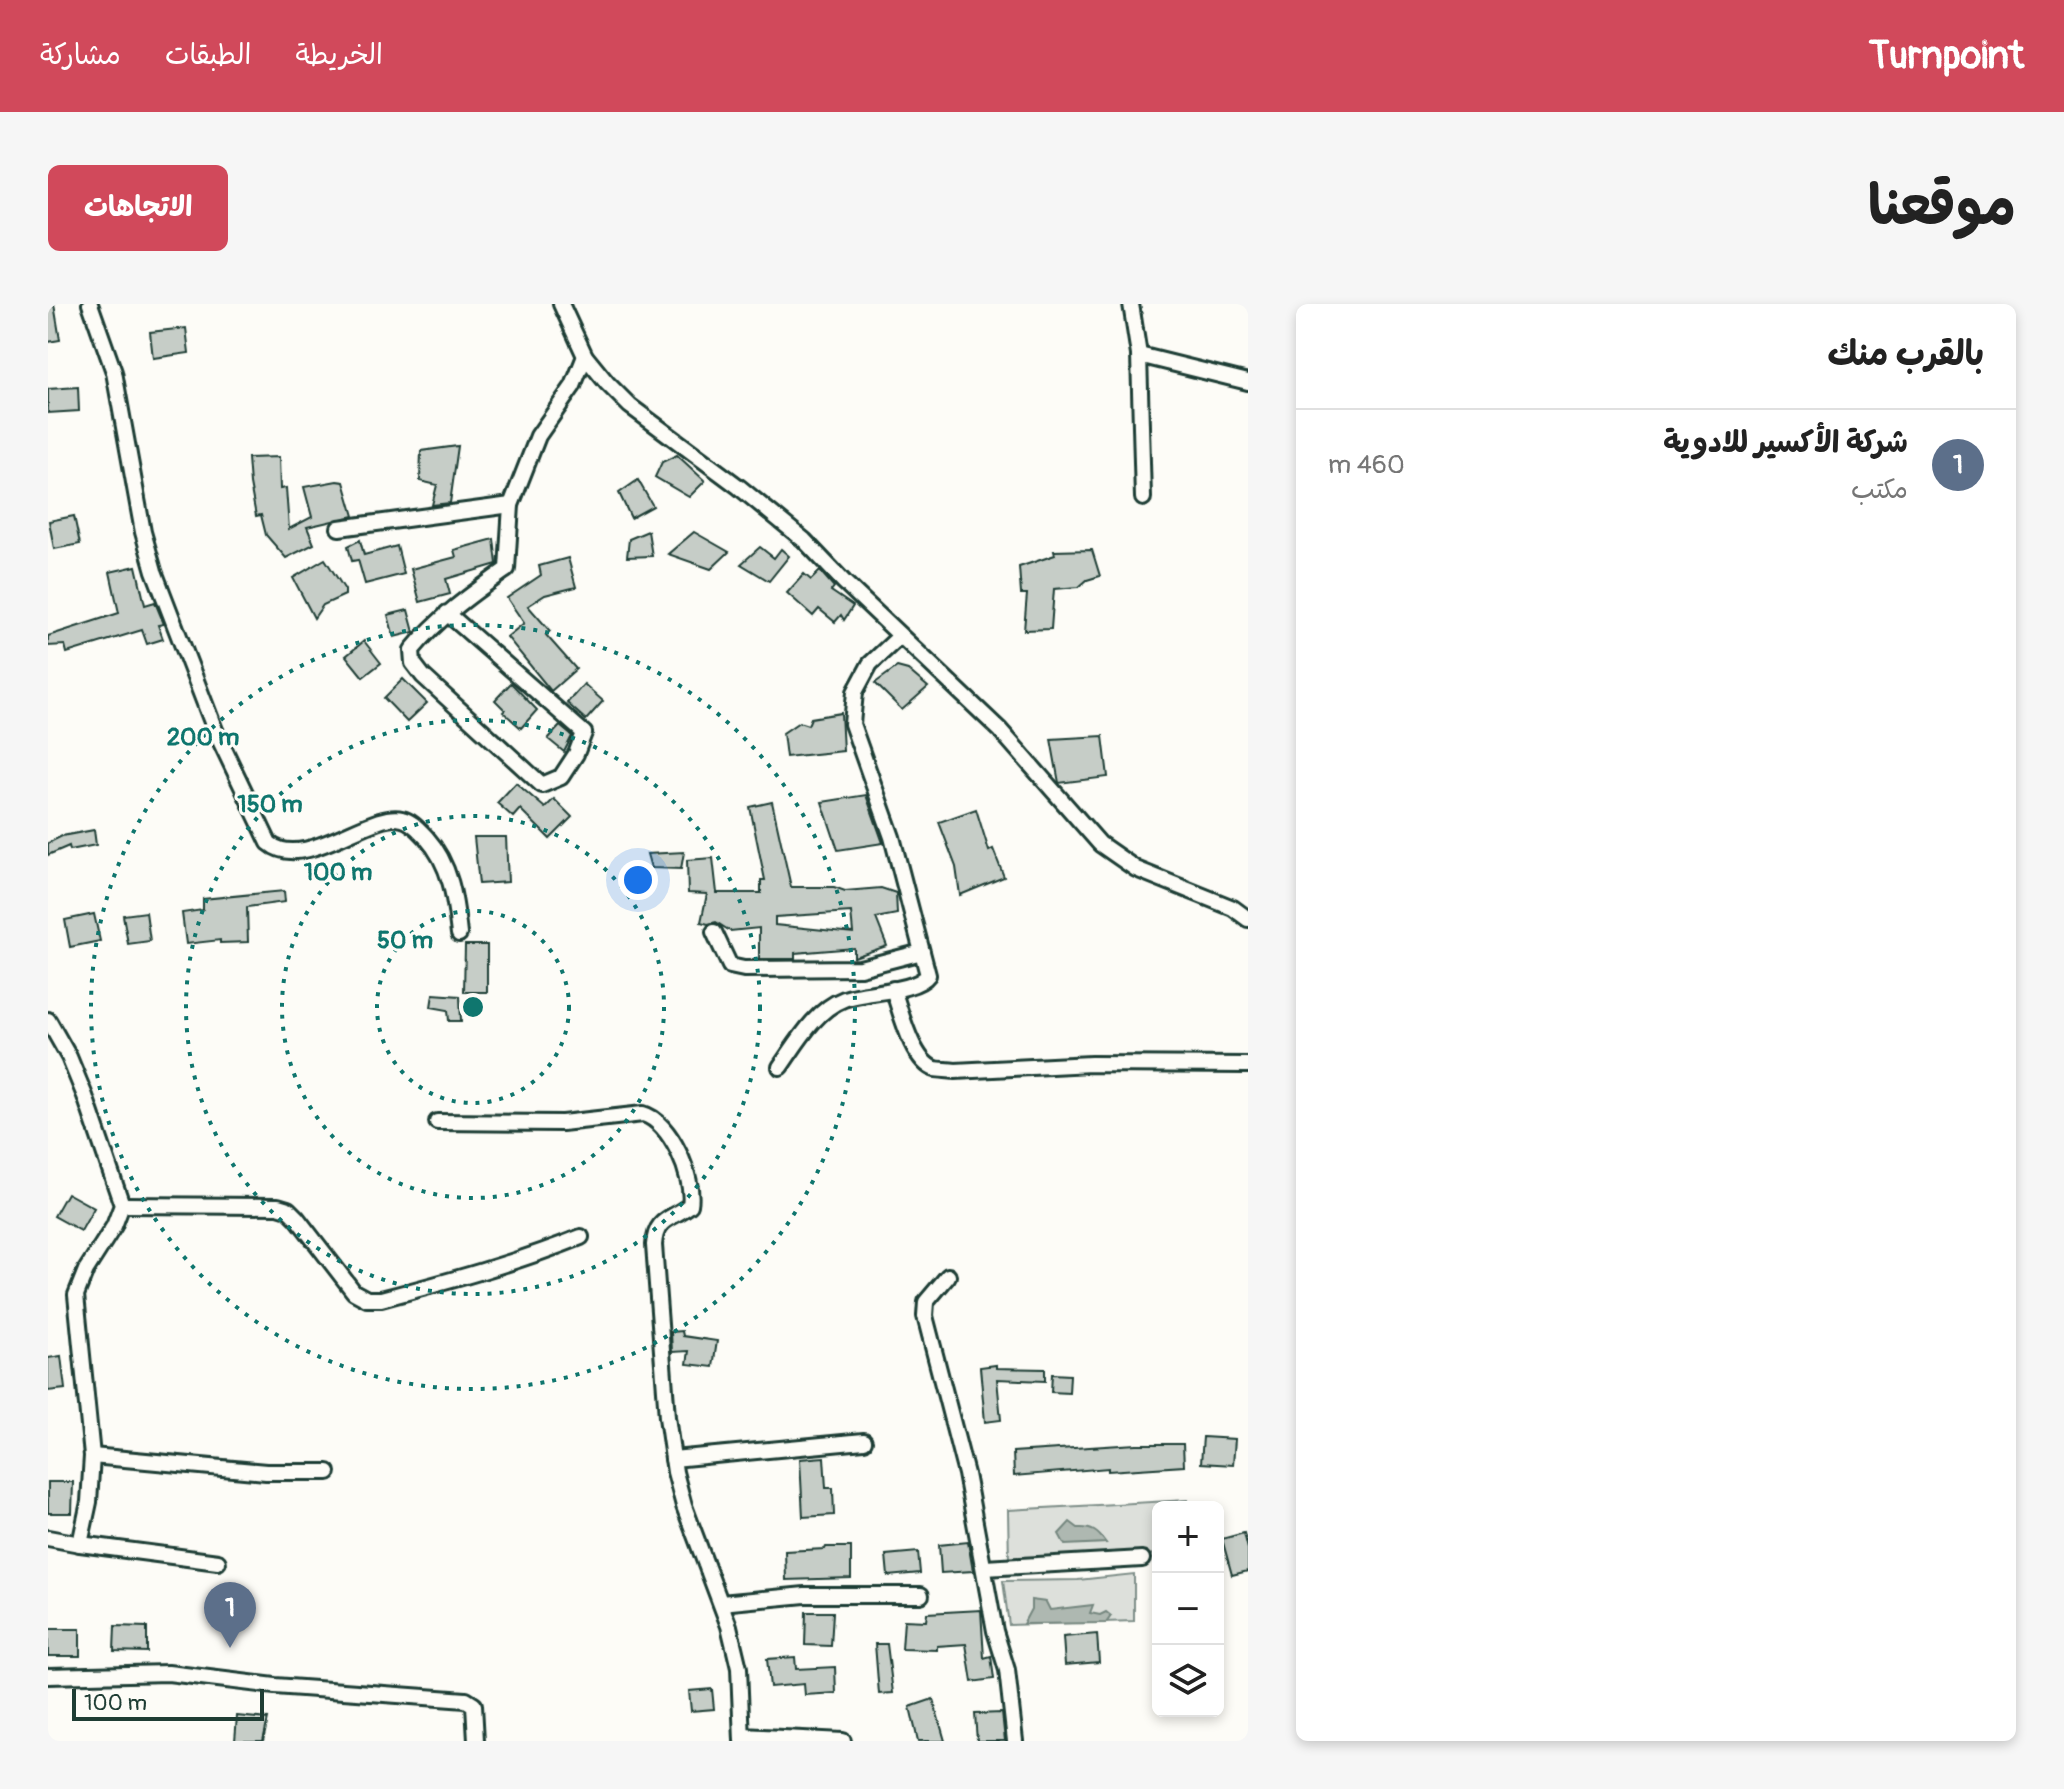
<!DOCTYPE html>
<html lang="ar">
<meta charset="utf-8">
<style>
body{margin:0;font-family:Pangolin,"Playpen Sans Arabic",sans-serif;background:#f6f6f6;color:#222;direction:rtl}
.controls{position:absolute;right:24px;bottom:24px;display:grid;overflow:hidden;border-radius:12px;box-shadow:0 4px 12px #0003}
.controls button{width:72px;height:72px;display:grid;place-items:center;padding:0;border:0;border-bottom:2px solid #e0e0e0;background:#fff;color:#222;font:40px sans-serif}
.scale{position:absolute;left:24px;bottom:20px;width:192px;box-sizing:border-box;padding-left:8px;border:4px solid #1f3d34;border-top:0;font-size:22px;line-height:28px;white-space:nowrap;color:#1f3d34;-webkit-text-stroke:6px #fdfcf7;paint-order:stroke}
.you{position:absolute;left:590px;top:576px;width:28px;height:28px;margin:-20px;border:6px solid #fff;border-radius:50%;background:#1a73e8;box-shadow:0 0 0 12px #1a73e833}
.badge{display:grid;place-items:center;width:52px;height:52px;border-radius:50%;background:#d1495b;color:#fff;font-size:26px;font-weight:700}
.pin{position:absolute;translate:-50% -66px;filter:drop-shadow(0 2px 4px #0008)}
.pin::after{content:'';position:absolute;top:42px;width:28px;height:24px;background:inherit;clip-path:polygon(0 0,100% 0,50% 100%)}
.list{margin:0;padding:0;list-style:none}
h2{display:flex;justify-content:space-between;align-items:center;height:104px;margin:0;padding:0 32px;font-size:34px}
h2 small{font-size:26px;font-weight:400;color:#767676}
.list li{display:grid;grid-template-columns:52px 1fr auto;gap:24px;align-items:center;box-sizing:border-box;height:112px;padding:0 32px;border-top:2px solid #e0e0e0}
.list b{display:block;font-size:30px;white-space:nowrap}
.list p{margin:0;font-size:26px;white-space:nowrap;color:#767676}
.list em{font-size:26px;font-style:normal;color:#767676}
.icon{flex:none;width:44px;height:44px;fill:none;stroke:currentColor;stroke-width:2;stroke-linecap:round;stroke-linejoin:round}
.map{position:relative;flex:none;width:1200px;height:1437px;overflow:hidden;direction:ltr;border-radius:12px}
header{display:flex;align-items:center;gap:48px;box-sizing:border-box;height:112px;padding:0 40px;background:#d1495b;color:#fff}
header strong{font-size:38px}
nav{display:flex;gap:44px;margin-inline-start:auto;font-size:28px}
.intro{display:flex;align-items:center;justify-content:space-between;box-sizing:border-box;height:192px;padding:0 48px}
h1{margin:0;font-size:56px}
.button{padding:20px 36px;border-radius:12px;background:#d1495b;color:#fff;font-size:28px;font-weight:700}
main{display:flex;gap:48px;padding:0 48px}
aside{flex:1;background:#fff;border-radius:12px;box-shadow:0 4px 12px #0003}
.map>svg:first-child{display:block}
.green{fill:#dde0db;stroke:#7e8e88;stroke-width:2}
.water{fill:#aeb8b1;stroke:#75877f;stroke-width:2}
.building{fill:#c6cdc7;stroke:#1f3d34;stroke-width:2;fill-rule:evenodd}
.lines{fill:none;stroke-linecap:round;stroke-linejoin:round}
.minor-casing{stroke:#1f3d34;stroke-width:20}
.minor{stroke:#fdfcf7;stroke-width:14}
.ring{fill:none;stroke:#0f766e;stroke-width:4;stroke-dasharray:4 8}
.centre{fill:#0f766e;stroke:#fdfcf7;stroke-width:4}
.ring-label{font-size:24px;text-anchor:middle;font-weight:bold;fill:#0f766e;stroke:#fdfcf7;stroke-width:6;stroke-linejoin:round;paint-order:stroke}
</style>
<header>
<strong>Turnpoint</strong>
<nav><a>الخريطة</a><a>الطبقات</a><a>مشاركة</a></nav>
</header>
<div class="intro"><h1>موقعنا</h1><a class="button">الاتجاهات</a></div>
<main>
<aside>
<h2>بالقرب منك<small></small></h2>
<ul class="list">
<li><span class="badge" style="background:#5c6f8a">1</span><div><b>شركة الأكسير للادوية</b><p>مكتب</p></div><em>460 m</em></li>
</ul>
</aside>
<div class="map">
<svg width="1200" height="1437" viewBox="0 0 1200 1437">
<rect width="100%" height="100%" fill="#fdfcf7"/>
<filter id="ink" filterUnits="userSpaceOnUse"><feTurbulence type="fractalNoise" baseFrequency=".0125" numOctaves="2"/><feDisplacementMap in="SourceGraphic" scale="16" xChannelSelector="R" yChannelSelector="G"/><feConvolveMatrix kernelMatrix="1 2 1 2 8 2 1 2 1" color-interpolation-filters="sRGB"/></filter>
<g filter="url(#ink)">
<!-- green -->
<g class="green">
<polygon points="1139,1196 1138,1203 1110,1203 1110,1250 961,1259 960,1206"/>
<polygon points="1086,1270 1086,1317 961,1321 955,1277 1030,1276"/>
</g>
<!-- water -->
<g class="water">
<path d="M1022,1218L1030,1224C1044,1223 1050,1228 1058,1239L1017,1241L1011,1230Z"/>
<polygon points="983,1296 998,1298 1002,1306 1045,1301 1042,1309 1052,1311 1058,1308 1063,1312 1058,1319 975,1320 983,1305"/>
</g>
<!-- building -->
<g class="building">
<polygon points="0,0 6,0 12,36 0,38"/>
<polygon points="138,24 141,49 105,54 102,28"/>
<polygon points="30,83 31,107 0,109 0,85"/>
<polygon points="410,142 402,199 384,201 389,181 372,177 373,147"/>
<polygon points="629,151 657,177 641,193 607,173 614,158"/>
<polygon points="231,153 232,185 238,184 241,225 264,213 256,183 289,177 296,178 306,212 259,223 266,240 238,254 218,231 213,211 208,212 202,180 200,154"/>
<polygon points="590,176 605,202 583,214 571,189"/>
<polygon points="26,212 32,240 6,245 1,217"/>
<polygon points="600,227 604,252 579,253 581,235"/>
<polygon points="646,228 681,248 663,265 620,250"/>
<polygon points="446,235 449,260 398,275 402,290 372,298 363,265 408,253 406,246"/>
<polygon points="312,236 316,251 349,242 356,270 317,280 310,256 304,257 300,242"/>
<polygon points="712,243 726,254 733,245 741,252 721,277 693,260"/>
<polygon points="1044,246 1052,272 1039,276 1031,283 1006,285 1003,325 976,326 979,290 973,290 971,263 1007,251 1006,247"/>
<polygon points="520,254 528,283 497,291 480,302 502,327 498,331 528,365 503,387 459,333 476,319 459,294 493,271 491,262"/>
<polygon points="277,255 297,286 297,291 275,301 266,314 245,274"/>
<polygon points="88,262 97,301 107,298 116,320 110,321 115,335 99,340 94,326 19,349 17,341 0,342 0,332 71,309 62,268"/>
<polygon points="772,267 786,283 783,287 805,302 796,316 793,311 787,318 771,305 765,312 739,289 756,270 763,276"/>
<polygon points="360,306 366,328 346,333 340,311"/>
<polygon points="316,337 333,359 315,373 298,352"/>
<polygon points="849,363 860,366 880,383 854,406 827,379"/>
<polygon points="355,375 379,399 359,418 336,394"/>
<polygon points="463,379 489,406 473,424 455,408 457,406 447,396"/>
<polygon points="536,380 555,397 538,416 519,399"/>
<polygon points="793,409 795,447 738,453 735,429 751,418 760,421 763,414"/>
<polygon points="512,422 524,432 516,448 500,435"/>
<polygon points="1055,432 1060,473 1011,479 1003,435"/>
<polygon points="468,479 497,504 506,495 524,513 502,535 472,505 465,513 449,499"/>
<polygon points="818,491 835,539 790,546 774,498"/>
<path d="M724,498L743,583H786L797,587L833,584L848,589L849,610L828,614L839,642L806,653V644L747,649V655H711V624L682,627L668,618L660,620L653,618L659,590L640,589L639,556L665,554L669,589H713V576H717L702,503ZM803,608L805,629L727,621V613Z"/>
<polygon points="928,505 941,547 945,545 956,573 912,591 908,563 891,518"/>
<polygon points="46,526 48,541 22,546 21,542 0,551 0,539 14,532"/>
<polygon points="426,533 458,533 460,578 431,580"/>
<polygon points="636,548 633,565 603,564 599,550"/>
<polygon points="236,587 237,598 199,603 200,638 172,639 172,636 138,640 134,609 155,606 155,595"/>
<polygon points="98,608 102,637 80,640 75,611"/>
<polygon points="46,610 52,637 22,643 17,616"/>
<polygon points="417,641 439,641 439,688 416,688"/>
<polygon points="385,690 412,692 413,717 401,717 400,706 383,703"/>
<polygon points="19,889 46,904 33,927 6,912"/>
<polygon points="634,1027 635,1032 669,1037 665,1063 639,1060 641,1047 624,1048 623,1028"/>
<polygon points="13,1052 17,1085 0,1087 0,1054"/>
<polygon points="948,1061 948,1064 997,1065 997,1077 949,1075 953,1116 937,1118 932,1063"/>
<polygon points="1004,1070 1022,1071 1021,1089 1003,1088"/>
<polygon points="1155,1133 1187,1135 1185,1161 1153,1159"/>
<polygon points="1088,1140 1135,1140 1136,1162 1060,1167 1060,1164 966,1172 965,1148"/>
<polygon points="776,1153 778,1184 785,1184 786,1211 755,1213 752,1155"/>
<polygon points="0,1178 25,1178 24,1209 0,1209"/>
<polygon points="1196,1229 1200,1245 1200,1267 1184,1271 1174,1235"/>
<polygon points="920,1238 925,1267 893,1269 891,1241"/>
<polygon points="778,1243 803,1243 803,1274 738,1276 737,1247 777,1245"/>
<polygon points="870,1248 872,1269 840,1272 838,1251"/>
<polygon points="933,1306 936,1354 943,1352 946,1375 924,1378 918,1340 889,1342 889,1346 854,1345 856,1316 878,1317 879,1309"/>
<polygon points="758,1308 785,1308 783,1342 757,1341"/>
<polygon points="67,1322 99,1323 99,1348 66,1347"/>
<rect x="0" y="1325" width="32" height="27"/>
<polygon points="1049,1330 1051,1358 1017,1361 1015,1333"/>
<polygon points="827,1340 839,1340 845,1389 831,1390"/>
<polygon points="747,1353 748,1365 787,1363 788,1389 757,1391 756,1380 722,1383 719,1355"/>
<polygon points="664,1385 666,1405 643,1407 641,1387"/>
<polygon points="885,1395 897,1437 870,1437 862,1403"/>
<polygon points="954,1409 957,1437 929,1437 927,1410"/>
<polygon points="189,1412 220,1415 215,1437 187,1437"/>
</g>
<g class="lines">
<defs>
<g id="minor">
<path d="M42,0L66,68L95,228L106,267L167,426L221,539C256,569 323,506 354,515C364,517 371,526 378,533C403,561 407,594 411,630"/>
<polyline points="513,0 537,52 559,79 582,102 691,183 756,236 796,278 952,426 1052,540 1088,565 1185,604 1200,615"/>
<polyline points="1083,0 1091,51 1095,194"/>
<polyline points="1091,51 1200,78"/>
<polyline points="291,224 463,201"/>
<path d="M399,309L536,429L528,450L513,473L494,481L375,372L365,359L364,346C391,313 424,290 459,265L463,201L490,132L525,82L537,52"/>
<polyline points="666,628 682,662 696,665 812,664 874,648"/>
<path d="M845,685C852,705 864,758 887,765C893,766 901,766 907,767L1043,760L1200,761"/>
<polyline points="0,716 21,753 37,792 74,901 66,922 38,966 28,991 44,1152 41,1198 32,1240 0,1234"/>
<path d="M732,763C749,739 767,706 796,695C817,687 868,688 880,671L844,533L804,420L807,388L822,360L852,332"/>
<path d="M389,818L514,819L595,810C622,817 647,874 642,901C623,916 608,913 606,941L619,1113L627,1168L636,1202L681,1322L691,1364L694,1437"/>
<path d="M74,901L230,902L240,905L249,914L306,988L319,995H333C402,977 468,959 533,933"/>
<polyline points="900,972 878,998 877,1012 918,1170 947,1327 959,1366 967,1437"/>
<polyline points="44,1152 218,1168 280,1168"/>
<polyline points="625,1155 816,1137"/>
<polyline points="32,1240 170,1258"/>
<polyline points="937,1264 1094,1255"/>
<polyline points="673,1299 757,1291 873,1291"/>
<polyline points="0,1372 120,1369 227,1382 418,1396 426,1401 428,1437"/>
<polyline points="694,1432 795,1437"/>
</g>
</defs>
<!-- minor casing -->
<use href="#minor" class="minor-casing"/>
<!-- minor -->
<use href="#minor" class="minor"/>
</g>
</g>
<!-- distance rings -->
<g class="ring">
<circle cx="425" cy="703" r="96"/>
<circle cx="425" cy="703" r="191"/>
<circle cx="425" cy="703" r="287"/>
<circle cx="425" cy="703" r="382"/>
</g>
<circle cx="425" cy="703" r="12" class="centre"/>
<g class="ring-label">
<text x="155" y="441">200 m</text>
<text x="222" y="508">150 m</text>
<text x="290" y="576">100 m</text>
<text x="357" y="644">50 m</text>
</g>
</svg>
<div class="controls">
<button>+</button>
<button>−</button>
<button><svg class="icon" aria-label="layers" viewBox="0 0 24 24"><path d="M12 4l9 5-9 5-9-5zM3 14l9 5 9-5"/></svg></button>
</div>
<div class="scale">100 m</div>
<div class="you"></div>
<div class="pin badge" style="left:182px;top:1344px;background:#5c6f8a">1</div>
</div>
</main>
